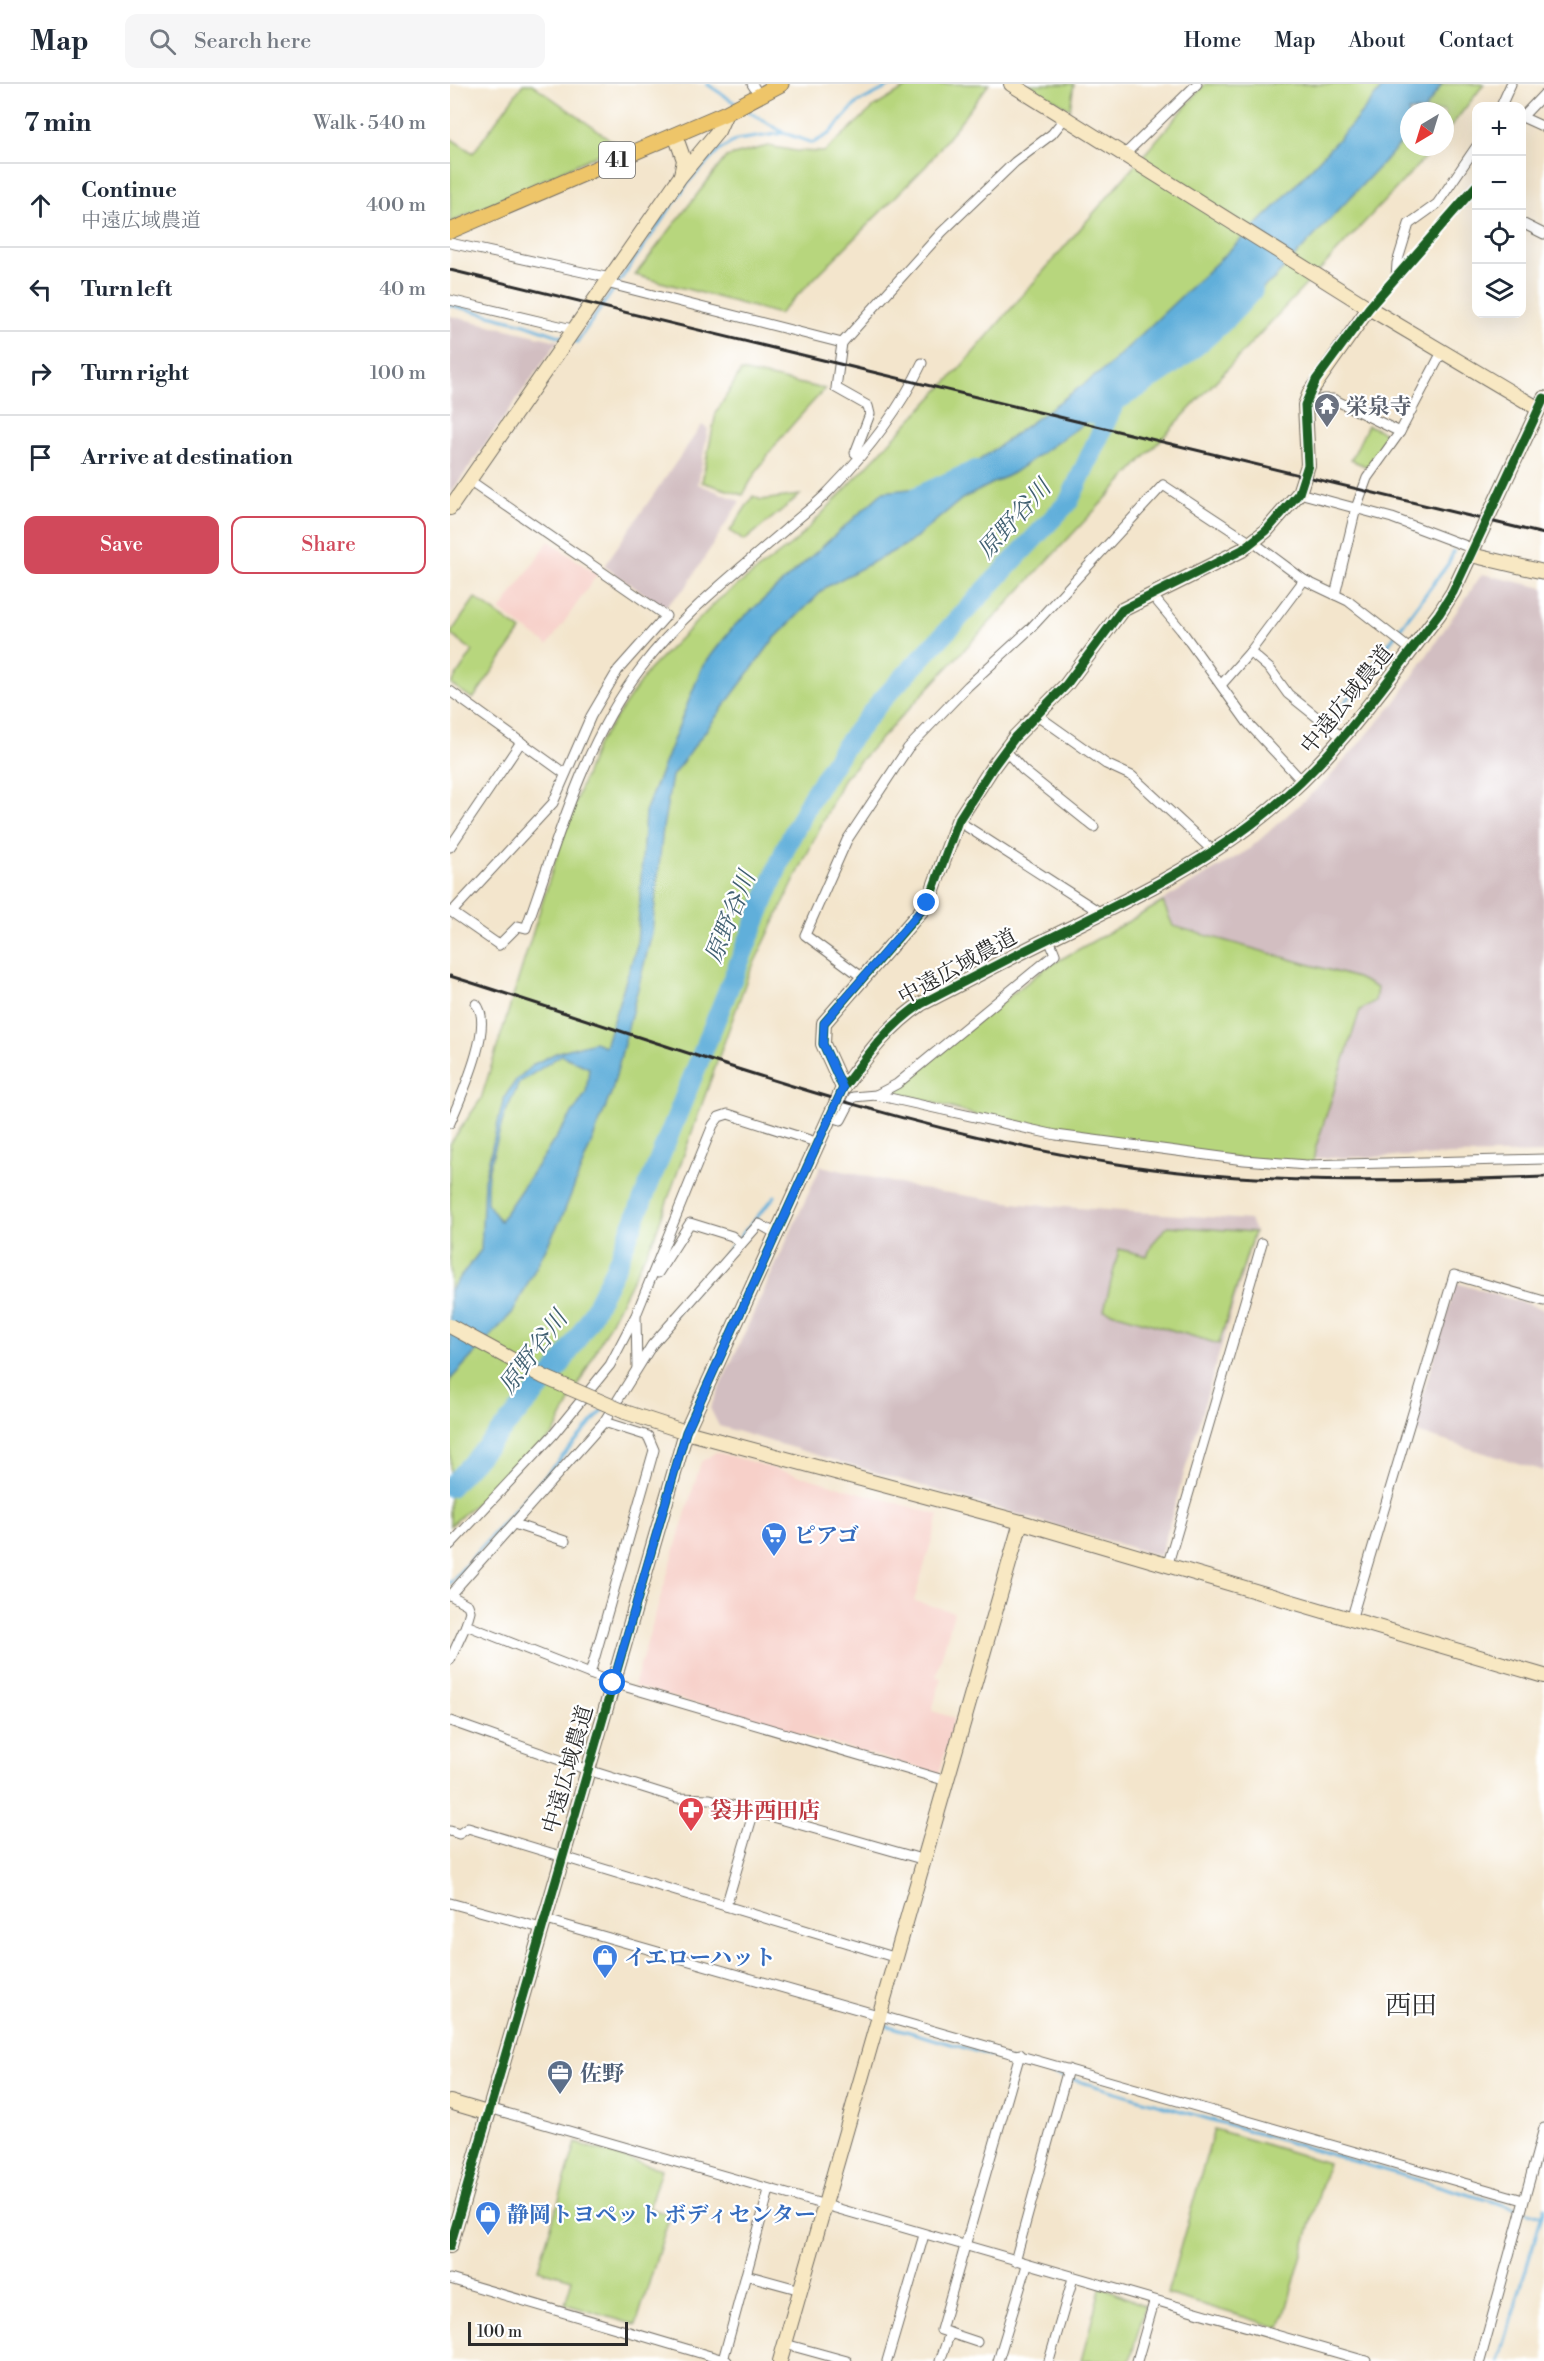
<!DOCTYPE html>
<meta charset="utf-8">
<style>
body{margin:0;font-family:"Libre Bodoni","Noto Serif JP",serif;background:#f6f6f7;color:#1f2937}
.controls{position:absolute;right:18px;top:18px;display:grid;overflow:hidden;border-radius:12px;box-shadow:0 6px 24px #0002}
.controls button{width:54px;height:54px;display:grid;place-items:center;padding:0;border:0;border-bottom:2px solid #e0e1e3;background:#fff;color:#1f2937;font:30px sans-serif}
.compass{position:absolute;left:950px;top:18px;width:54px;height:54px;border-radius:50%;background:#fff;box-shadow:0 6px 24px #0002;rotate:218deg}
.scale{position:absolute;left:18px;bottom:15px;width:160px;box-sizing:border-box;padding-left:6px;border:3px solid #2b2b2b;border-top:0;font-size:16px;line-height:21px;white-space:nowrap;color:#2b2b2b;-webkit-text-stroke:4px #fff;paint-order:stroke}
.stop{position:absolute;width:18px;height:18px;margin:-14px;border:4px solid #1a73e8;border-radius:50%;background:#fff}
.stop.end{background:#1a73e8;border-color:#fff;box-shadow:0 2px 6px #0008}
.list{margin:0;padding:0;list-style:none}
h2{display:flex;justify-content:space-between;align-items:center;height:78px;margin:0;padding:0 24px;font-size:26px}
h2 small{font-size:20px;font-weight:400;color:#747a83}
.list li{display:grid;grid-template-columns:39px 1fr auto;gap:18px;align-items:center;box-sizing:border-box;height:84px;padding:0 24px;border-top:2px solid #e0e1e3}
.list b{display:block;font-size:22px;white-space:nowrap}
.list p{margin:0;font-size:20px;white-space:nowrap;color:#747a83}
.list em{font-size:20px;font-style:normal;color:#747a83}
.actions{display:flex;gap:12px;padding:18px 24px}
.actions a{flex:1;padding:14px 0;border:2px solid #d1495b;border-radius:12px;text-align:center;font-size:21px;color:#d1495b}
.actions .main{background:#d1495b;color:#fff}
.icon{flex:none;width:33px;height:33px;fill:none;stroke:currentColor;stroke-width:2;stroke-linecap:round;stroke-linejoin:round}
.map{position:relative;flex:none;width:1094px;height:2277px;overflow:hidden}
header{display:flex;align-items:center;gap:36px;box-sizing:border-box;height:84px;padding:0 30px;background:#fff;border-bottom:2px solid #e0e1e3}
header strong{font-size:28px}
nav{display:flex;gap:33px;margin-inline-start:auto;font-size:21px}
.search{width:420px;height:54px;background:#f6f6f7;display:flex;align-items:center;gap:15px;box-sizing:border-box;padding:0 21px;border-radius:12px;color:#747a83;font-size:22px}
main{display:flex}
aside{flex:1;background:#fff}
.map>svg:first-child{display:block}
.built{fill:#f7d0c9}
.industrial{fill:#d2bec1}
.green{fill:#b7d67d;stroke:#718054;stroke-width:1.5}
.water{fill:#61afda;stroke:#466d82;stroke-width:1.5;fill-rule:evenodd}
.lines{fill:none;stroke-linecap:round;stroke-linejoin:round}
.stream{stroke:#61afda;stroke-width:3}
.river{stroke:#61afda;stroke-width:20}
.street-casing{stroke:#716c63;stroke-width:11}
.secondary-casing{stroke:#716c63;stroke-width:16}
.primary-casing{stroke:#716c63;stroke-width:17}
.street{stroke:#fff;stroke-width:9}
.secondary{stroke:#f8e8c3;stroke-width:14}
.primary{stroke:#eec569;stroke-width:15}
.rail{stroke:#2b2b2b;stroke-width:3}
.secondary-bridge-casing{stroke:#716c63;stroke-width:16;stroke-linecap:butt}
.secondary-bridge{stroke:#f8e8c3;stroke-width:14}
.cycleway-casing{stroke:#fff;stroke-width:13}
.cycleway{stroke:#1b5e20;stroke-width:9}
.route{stroke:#1a73e8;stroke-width:8}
.labels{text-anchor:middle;stroke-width:4.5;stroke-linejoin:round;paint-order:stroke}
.shield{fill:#fff;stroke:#6b6b6b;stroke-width:1.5}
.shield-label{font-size:21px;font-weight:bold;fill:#2b2b2b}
.worship-label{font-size:22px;font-weight:bold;fill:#5b616d;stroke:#fff;text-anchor:start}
.street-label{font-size:22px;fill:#2b2b2b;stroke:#fff}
.shop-label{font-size:22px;font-weight:bold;fill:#366cbe;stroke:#fff;text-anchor:start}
.health-label{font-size:22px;font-weight:bold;fill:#be3a42;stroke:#fff;text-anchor:start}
.service-label{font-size:22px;font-weight:bold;fill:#4e5e75;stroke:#fff;text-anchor:start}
.water-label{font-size:24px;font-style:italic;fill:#416071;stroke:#fff}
.quarter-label{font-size:26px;fill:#2b2b2b;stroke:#fff}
</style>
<header>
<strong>Map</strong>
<div class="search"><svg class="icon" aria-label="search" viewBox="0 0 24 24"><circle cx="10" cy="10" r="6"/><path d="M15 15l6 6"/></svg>Search here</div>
<nav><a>Home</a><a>Map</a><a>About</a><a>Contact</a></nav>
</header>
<main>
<aside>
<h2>7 min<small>Walk · 540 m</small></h2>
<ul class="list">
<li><svg class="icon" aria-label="ahead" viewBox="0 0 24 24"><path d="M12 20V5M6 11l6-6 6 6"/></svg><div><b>Continue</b><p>中遠広域農道</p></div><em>400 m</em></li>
<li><svg class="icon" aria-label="left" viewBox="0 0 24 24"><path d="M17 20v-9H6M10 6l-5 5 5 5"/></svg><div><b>Turn left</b></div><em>40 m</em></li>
<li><svg class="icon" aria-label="right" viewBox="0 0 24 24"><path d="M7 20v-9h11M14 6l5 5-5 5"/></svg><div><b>Turn right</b></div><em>100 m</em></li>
<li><svg class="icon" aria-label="arrive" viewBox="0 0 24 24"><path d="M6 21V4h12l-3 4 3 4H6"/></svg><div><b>Arrive at destination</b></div></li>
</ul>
<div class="actions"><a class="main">Save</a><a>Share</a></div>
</aside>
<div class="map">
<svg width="1094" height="2277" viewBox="0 0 1094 2277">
<rect width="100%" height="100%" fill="#fff"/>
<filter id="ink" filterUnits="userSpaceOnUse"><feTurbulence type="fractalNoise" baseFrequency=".0167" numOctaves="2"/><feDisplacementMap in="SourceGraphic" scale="12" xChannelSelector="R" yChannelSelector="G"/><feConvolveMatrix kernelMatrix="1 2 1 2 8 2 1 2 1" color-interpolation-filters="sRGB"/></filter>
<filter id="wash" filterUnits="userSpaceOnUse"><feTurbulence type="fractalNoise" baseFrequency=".008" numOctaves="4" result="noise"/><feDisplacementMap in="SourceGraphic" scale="24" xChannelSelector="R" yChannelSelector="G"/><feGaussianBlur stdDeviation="1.35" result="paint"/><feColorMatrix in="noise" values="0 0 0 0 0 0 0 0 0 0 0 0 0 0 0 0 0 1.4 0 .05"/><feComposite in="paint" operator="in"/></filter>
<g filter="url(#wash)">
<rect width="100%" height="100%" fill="#f3e5cc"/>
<!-- built -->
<g class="built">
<polygon points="99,457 147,491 98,561 50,527"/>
<polygon points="266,1368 489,1431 464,1517 504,1528 486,1593 491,1594 482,1627 504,1634 489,1690 184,1602 251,1378"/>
</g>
<!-- industrial -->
<g class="industrial">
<polygon points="0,232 108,257 0,410"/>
<polygon points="252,341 258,345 248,400 290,417 236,503 214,524 154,482"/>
<polygon points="1032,490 1094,504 1094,1069 830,1075 506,1027 453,1010 625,868 798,766 877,696 943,621"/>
<polygon points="371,1082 472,1105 571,1120 800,1136 805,1147 710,1472 269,1342 260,1324"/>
<polygon points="1006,1199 1094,1225 1094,1387 962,1347"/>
</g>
<!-- green -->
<g class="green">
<polygon points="73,0 82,0 168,61 0,139 0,54 23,69"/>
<polygon points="462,0 539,0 477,81 329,230 185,191 276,73 318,62 346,67 374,68 424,23"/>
<polygon points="577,0 624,0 620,25"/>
<polygon points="755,0 1034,0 995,50 995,27 959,27 959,63 984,64 394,694 298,892 205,1151 103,1351 0,1442 0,1060 31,1015 117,739 147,661 198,587 268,516 346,457 509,285"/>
<path d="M291,287L375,305C344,338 314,370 293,411L252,398L266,329Z"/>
<polygon points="918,341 940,351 920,384 901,376"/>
<polygon points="350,411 294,457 280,447 303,412 311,416"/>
<polygon points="25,514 71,547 23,615 1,600 23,567 0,550"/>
<polygon points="713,818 723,842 907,894 927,904 925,917 910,926 865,1066 863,1081 738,1070 543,1036 442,1007 447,1000 597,883"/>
<polygon points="718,1142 804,1148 769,1260 654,1226 669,1165 697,1172 703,1159"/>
<polygon points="764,2045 878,2079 831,2244 717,2210"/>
<polygon points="126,2059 211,2085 199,2124 220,2131 186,2241 115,2220 122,2195 88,2185"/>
<polygon points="651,2202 695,2222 680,2277 631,2277"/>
</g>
<!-- water -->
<path class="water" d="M935,0H992L974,27H959L958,52L824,195L665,318L563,389L512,415L459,459L376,503L324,555L222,692L213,744L202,849L162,1007L112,1133L63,1228L0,1296V1206L31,1166L34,1096L54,1014L66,996L84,980L108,968L144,958L155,962L187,861L195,728L252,583L284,542L433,408L495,401L656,284L825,123L904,38ZM111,971L139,984L136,1009L50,1137L37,1119V1104L38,1088L54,1032L69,999Z"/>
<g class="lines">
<!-- stream -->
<g class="stream">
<polyline points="257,0 285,19"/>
<polyline points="296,26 334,49 363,59 379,50 407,19 444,0"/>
<polyline points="0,221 75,240 112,253"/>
<polyline points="121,256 127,258 240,96 270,66 286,56 334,49"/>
<polyline points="879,640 998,480 1004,467"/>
<polyline points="200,1258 325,1112"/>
<polyline points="0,1499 156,1323"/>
<polyline points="432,1940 1092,2132"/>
<polyline points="1049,2277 1094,2124"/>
</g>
<!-- river -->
<g class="river">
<path d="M642,330C702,299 760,258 803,206"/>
<polyline points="468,412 526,386"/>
<polyline points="0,1403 109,1283 138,1238 165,1184 336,763 361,714 392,666 430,618 619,417 665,318"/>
</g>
</g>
</g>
<g filter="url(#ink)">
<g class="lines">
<defs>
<g id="street">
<polyline points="302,0 309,11"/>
<polyline points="1051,22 1061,0"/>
<polyline points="1072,33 1094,10"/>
<polyline points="1072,33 1094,43"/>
<polyline points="674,71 747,0"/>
<polyline points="1072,139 1094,150"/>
<polyline points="0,159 160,194"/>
<polyline points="946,193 947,179 959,140 987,120 1026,63"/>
<polyline points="156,199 392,259 492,148 565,78 602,50 615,34"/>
<polyline points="0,216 122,245"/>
<polyline points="919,224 1026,102"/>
<polyline points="392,259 386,304 418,322 420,330 405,369"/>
<polyline points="855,321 873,315 883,315 950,348"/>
<polyline points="849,409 942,434 1024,465"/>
<polyline points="803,458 854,496 898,517 961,566"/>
<polyline points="701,510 731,546 797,638 852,697"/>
<polyline points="885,511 906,424 917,394 950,348 992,268"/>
<polyline points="800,568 820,585 838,610 893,654"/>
<polyline points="771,601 800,568 854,496"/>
<polyline points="0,607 114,689"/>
<polyline points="587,631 656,680 682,692 763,767"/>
<polyline points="555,666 573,686 644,743"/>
<polyline points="508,737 651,829"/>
<polyline points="0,763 71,658"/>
<path d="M0,827L49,861L68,842L76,844C108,755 133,660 191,584C231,531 285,489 335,446C349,433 366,421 379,407C415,370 450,326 472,279"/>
<polyline points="2,828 103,719 141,632 168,586 216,532 19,396"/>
<polyline points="412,893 355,851 397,756 458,664 518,602 580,545 713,401 801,459"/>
<polyline points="426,1011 447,1000 605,870 599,855"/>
<polyline points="381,1033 391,1036 403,1013 426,1011 606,1051 794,1076 856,1081 1094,1075"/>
<path d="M0,1039C10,1015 45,940 26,920"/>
<polyline points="327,1150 309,1140 202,1261 154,1338 0,1511 18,1521 20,1527 16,1541 163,1599 497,1697"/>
<polyline points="208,1189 240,1139 282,1152 291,1160"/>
<polyline points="186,1232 187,1284"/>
<polyline points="64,1440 115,1457"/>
<polyline points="0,1461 103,1351 160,1281 186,1231 263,1041 269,1033 278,1030 369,1059"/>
<polyline points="717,1483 812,1159"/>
<polyline points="901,1536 1004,1191 1094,1217"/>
<polyline points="0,1576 16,1541"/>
<polyline points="140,1590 204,1366 198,1352 154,1338"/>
<polyline points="0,1637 138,1686 227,1714 260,1715 475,1776"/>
<polyline points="0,1747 9,1750 18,1744 447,1874"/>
<polyline points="0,1819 91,1844"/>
<polyline points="276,1822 304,1727"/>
<polyline points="93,1835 1073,2116"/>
<polyline points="39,2024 916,2277"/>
<polyline points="565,2177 618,1985"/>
<polyline points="296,2191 351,2206"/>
<polyline points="0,2195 277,2277"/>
<polyline points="527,2258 491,2246 570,1970"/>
<polyline points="335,2260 397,2277"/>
<polyline points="273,2276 319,2106"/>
<polyline points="437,2277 474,2151"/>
<polyline points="490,2277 500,2249"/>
<polyline points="548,2277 577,2181"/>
<polyline points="599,2277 623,2194"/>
<polyline points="687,2277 704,2218"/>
<polyline points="1030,2277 1094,2044"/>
</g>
<g id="secondary">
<polyline points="561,0 919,224 1089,325"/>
<polyline points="225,51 234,76 231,91"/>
<polyline points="0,424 230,93 268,47 276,29"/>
<polyline points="1021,471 1094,488"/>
<polyline points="393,1004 373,960 374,939 478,819 508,737 542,684 565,653 616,601 672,526 792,466 816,447 849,409 858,381 855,321 860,308 919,224"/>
<polyline points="175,1328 236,1348 571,1438 1094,1592"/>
<polyline points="0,2018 37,2029"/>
<path d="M0,2162L236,1348L393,1004C417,972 437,943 471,920C514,898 557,875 600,854C678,816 757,779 823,723C889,668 937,597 989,530L1003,508L1094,314"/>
<polyline points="330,2277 571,1438"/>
</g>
<polyline id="primary" points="0,147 276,29 331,0"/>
</defs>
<!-- street casing -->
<use href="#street" class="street-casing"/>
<!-- secondary casing -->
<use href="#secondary" class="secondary-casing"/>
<!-- primary casing -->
<use href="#primary" class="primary-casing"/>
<!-- street -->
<use href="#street" class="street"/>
<!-- secondary -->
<use href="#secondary" class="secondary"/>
<!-- primary -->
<use href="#primary" class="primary"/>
<!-- rail -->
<g class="rail">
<polyline points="0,186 1094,450"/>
<path d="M0,892C219,960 433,1043 661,1079C803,1102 950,1098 1094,1093"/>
</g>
<defs>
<polyline id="secondary-bridge" points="0,1242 94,1293 175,1328"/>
</defs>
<!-- secondary-bridge casing -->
<use href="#secondary-bridge" class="secondary-bridge-casing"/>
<!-- secondary-bridge -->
<use href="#secondary-bridge" class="secondary-bridge"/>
<defs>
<g id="cycleway">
<polyline points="393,1004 373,960 374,939 478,819 508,737 542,684 565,653 616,601 672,526 792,466 816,447 849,409 858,381 855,321 866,296 919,224 1026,102"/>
<path d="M0,2162L236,1348L393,1004C417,972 437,943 471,920C514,898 557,875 600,854C678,816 757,779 823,723C889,668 937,597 989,530L1003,508L1094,314"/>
</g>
</defs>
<!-- cycleway casing -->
<use href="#cycleway" class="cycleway-casing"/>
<!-- cycleway -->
<use href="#cycleway" class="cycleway"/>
</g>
</g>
<g class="lines" filter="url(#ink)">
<!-- route -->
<polyline class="route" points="163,1599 236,1348 393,1004 373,960 374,939 477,819"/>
</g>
<!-- icons -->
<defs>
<symbol id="temple-pin" viewBox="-11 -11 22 30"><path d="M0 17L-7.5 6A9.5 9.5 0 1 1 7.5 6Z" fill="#6b7280" stroke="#fff"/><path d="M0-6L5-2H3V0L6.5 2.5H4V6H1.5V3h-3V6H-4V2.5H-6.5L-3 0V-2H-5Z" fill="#fff"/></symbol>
<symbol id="supermarket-pin" viewBox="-11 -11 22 30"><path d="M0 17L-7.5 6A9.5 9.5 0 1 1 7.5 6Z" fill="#3f7fe0" stroke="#fff"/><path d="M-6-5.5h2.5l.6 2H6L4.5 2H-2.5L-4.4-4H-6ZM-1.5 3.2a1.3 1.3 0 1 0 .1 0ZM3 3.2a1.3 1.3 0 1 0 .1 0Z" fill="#fff"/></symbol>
<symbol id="pharmacy-pin" viewBox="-11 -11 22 30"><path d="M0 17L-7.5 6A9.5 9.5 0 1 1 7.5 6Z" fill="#e0444e" stroke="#fff"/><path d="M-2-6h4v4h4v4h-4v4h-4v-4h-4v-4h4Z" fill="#fff"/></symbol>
<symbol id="shop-pin" viewBox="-11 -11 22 30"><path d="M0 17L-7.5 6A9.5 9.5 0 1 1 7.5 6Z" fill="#3f7fe0" stroke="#fff"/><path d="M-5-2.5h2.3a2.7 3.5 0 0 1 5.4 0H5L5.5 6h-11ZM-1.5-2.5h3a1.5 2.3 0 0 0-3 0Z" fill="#fff"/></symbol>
<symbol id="office-pin" viewBox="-11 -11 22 30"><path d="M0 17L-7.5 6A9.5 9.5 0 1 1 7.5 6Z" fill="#5c6f8a" stroke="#fff"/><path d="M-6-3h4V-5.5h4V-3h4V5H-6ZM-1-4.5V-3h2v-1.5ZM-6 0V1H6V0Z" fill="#fff"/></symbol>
</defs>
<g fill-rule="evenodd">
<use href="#temple-pin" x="862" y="307" width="30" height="40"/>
<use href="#supermarket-pin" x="309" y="1436" width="30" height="40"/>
<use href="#pharmacy-pin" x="226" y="1711" width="30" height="40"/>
<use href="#shop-pin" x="140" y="1858" width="30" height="40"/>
<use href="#office-pin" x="95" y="1974" width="30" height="40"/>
<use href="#shop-pin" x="23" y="2115" width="30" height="40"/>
</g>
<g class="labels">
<!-- shield labels -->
<rect class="shield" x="149" y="58" width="36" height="36" rx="4.5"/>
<g class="shield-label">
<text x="167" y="83">41</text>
</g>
<!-- worship labels -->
<g class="worship-label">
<text x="896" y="330">栄泉寺</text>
</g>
<!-- street labels -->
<g class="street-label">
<text transform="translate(896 615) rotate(-51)" y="8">中遠広域農道</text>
<text transform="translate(507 882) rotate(-29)" y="8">中遠広域農道</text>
<text transform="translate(117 1685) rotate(-74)" y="8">中遠広域農道</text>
</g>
<!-- shop labels -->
<g class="shop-label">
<text x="344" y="1459">ピアゴ</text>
<text x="174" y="1881">イエローハット</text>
<text x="57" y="2138">静岡トヨペット ボディセンター</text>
</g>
<!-- health labels -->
<g class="health-label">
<text x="260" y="1734">袋井西田店</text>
</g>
<!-- service labels -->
<g class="service-label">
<text x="130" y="1997">佐野</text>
</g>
<!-- water labels -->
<g class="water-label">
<text transform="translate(564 435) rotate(-48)" y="8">原野谷川</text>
<text transform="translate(280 833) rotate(-68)" y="8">原野谷川</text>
<text transform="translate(83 1268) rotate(-53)" y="8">原野谷川</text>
</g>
<!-- quarter labels -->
<g class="quarter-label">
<text x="961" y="1930">西田</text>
</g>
</g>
</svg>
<div class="controls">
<button>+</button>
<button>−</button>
<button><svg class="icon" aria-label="locate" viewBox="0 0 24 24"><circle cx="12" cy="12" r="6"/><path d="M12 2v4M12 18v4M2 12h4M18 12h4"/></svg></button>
<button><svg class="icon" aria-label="layers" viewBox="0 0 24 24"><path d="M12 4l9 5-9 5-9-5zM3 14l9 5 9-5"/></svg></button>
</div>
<svg class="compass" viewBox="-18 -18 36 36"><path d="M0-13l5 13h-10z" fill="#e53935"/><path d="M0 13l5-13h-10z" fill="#747a83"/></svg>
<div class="scale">100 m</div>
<div class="stop" style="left:163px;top:1599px"></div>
<div class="stop end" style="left:477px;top:819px"></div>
</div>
</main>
